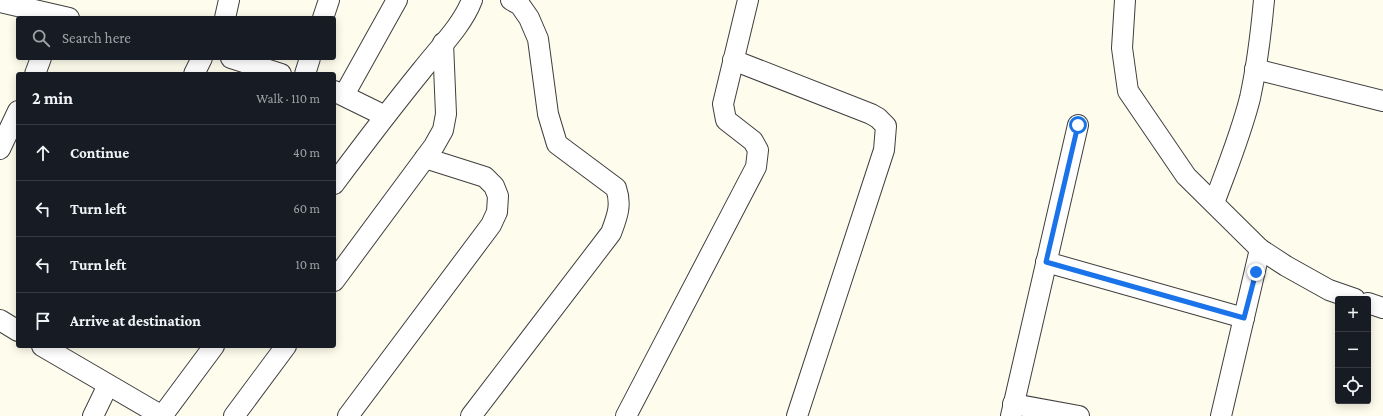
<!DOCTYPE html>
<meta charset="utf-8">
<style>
body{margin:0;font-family:"Crimson Pro",serif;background:#20242c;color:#f1f3f6}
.controls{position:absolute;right:12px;bottom:12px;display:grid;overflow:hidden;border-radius:4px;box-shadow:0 2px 10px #0003}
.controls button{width:36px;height:36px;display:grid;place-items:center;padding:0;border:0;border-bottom:1px solid #363941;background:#171b24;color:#f1f3f6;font:20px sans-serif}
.stop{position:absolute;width:12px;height:12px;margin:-9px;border:3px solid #1a73e8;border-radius:50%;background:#fff}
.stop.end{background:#1a73e8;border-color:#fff;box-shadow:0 1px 4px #0008}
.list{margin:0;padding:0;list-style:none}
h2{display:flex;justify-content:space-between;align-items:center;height:52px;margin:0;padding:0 16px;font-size:17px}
h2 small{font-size:13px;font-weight:400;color:#9ea1a6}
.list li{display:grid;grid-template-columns:26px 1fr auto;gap:12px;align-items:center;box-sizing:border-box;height:56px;padding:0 16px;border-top:1px solid #363941}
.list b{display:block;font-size:15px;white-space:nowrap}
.list em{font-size:13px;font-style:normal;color:#9ea1a6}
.icon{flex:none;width:22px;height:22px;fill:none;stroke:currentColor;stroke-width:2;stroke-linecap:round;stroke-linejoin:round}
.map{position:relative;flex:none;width:1383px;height:416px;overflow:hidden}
.search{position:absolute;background:#171b24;box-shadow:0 2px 10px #0003;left:16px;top:16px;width:320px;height:44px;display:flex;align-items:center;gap:10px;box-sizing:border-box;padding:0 14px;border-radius:4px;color:#9ea1a6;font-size:15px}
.panel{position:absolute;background:#171b24;box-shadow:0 2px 10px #0003;left:16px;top:72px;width:320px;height:276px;border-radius:4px}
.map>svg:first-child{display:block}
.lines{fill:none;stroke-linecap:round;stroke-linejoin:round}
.minor-casing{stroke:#3f3f3f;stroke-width:22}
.minor{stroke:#fff;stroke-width:20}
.route{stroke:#1a73e8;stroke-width:5}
</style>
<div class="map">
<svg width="1383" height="416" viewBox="0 0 1383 416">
<rect width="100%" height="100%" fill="#fefcec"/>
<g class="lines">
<defs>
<g id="minor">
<polyline points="1125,0 1122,48 1128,91 1186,176 1260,249 1286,266 1329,290 1355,299"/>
<polyline points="0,2 69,18"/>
<polyline points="225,18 229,0"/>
<polyline points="323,18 329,0"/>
<polyline points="231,58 281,74"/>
<polyline points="733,60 871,114 878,118 886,126 884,150 797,416"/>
<polyline points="1255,69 1383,101"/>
<polyline points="35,74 41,58"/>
<polyline points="194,74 202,58"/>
<polyline points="305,74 310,58"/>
<polyline points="334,91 385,116"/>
<polyline points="344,95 397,0"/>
<polyline points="0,149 18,111"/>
<path d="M334,184C363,145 392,107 422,70C439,48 462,26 472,0"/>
<path d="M1214,203C1227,168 1241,134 1250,98C1257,66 1261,33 1264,0"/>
<polyline points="1046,262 1244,318"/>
<polyline points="334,281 434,146 443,130 446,114 443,43"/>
<polyline points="1368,303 1383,308"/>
<polyline points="0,320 18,331"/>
<polyline points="42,346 162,416"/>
<polyline points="1013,404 1079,416"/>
<polyline points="93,416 108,385"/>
<polyline points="162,416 214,346"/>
<polyline points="234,416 286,346"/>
<polyline points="348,416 491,225 497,212 498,196 494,186 485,177 425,158"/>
<path d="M471,416L611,233C617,217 622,205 616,188L557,144L548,114L538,39L529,18L520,5L511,0"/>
<polyline points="626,416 756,167 758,150 753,141 726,120 723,104 748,0"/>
<polyline points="1011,416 1078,125"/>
<polyline points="1221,416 1260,249"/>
</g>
</defs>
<!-- minor casing -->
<use href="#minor" class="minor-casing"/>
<!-- minor -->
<use href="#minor" class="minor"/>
</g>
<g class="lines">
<!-- route -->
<polyline class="route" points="1078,125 1046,262 1244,318 1256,272"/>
</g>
</svg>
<div class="controls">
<button>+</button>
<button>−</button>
<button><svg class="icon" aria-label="locate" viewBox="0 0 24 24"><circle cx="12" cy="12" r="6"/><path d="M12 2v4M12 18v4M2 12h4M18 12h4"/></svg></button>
</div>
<div class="stop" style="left:1078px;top:125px"></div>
<div class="stop end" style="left:1256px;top:272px"></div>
<div class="search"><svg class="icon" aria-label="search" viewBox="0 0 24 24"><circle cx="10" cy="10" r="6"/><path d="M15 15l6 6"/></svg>Search here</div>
<section class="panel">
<h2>2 min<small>Walk · 110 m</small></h2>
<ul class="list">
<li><svg class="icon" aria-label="ahead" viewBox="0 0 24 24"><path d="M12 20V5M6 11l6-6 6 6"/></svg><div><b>Continue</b></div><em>40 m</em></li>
<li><svg class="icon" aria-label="left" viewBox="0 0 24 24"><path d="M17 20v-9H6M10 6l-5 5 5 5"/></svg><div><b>Turn left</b></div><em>60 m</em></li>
<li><svg class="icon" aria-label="left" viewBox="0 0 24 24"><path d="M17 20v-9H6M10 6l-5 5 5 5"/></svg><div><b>Turn left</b></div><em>10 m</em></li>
<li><svg class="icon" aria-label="arrive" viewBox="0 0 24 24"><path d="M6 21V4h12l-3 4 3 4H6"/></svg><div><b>Arrive at destination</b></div></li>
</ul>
</section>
</div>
